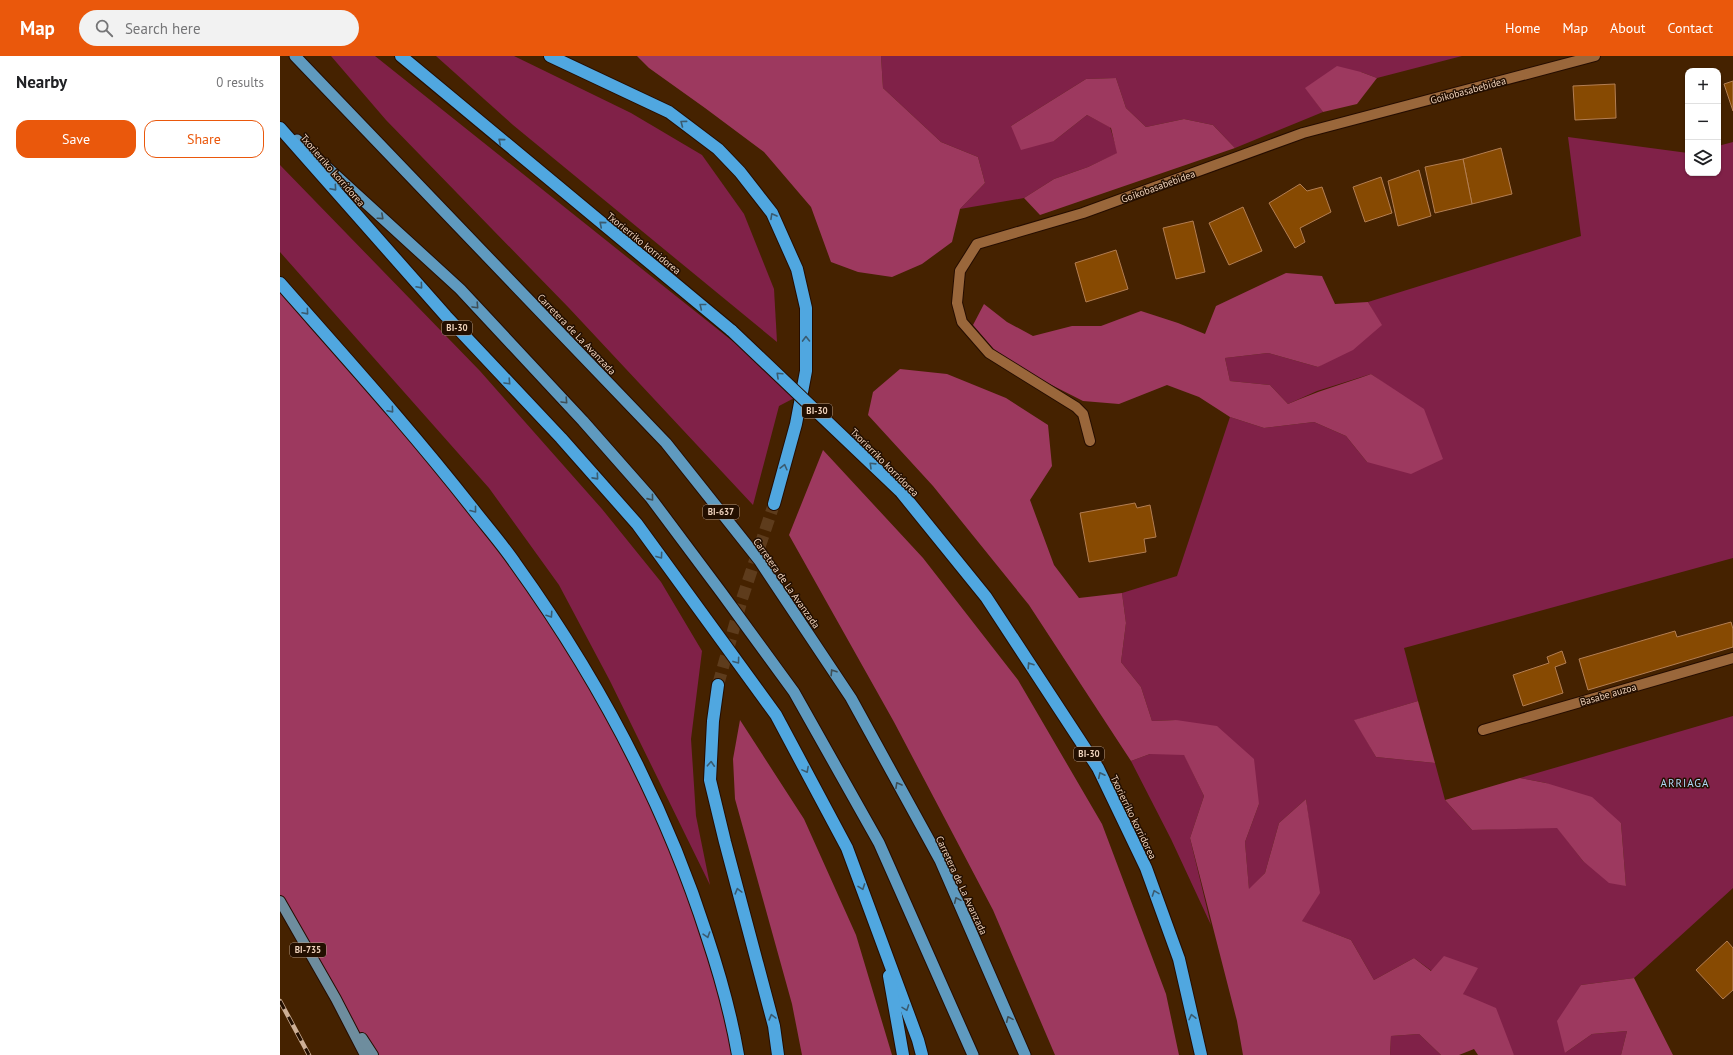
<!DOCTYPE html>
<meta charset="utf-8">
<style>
body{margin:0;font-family:"PT Sans",sans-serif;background:#f2f2f2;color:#202124}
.controls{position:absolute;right:12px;top:12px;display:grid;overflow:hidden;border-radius:8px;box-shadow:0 1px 3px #0004}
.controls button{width:36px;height:36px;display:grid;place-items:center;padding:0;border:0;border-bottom:1px solid #e0e0e0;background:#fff;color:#202124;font:20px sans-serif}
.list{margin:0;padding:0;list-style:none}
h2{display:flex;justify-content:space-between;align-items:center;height:52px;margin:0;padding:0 16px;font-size:17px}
h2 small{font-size:13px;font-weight:400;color:#757577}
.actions{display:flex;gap:8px;padding:12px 16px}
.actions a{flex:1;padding:9px 0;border:1px solid #ea580c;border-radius:12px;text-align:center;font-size:14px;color:#ea580c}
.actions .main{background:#ea580c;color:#fff}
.icon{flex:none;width:22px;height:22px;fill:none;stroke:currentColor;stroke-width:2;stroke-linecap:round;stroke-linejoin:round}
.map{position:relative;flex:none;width:1453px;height:999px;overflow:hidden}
header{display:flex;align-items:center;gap:24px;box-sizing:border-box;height:56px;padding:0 20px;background:#ea580c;color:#fff}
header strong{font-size:19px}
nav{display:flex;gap:22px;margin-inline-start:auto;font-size:14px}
.search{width:280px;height:36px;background:#f2f2f2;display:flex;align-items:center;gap:10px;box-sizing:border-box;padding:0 14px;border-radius:22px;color:#757577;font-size:15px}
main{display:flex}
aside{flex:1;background:#fff}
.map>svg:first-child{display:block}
.green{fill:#802148}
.forest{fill:#9d395f}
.building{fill:#874a02;stroke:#b37e52}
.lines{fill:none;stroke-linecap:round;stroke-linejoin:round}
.motorway-tunnel{stroke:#5e3c1c;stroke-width:12;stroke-dasharray:12 6;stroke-linecap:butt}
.minor-casing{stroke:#250d00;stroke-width:12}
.primary-casing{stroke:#250d00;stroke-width:12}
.trunk-casing{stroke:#250d00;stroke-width:13}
.motorway-casing{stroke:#250d00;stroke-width:14}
.minor{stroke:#9a673b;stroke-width:10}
.primary{stroke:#6e8d9e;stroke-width:10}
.trunk{stroke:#5f9abf;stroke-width:11}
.motorway{stroke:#50a7e0;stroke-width:12}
.rail-casing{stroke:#cdaf96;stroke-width:4.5}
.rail{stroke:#230f00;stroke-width:3;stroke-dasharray:9;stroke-linecap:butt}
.motorway-bridge-casing{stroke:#250d00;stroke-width:14;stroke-linecap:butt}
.motorway-bridge{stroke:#50a7e0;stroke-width:12}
.oneway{stroke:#3a5b70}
.oneway2{stroke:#3e4e56}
.labels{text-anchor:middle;stroke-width:3;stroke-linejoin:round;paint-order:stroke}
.shield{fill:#230f00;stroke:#b29883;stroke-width:1}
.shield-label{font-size:9px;font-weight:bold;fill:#efd2bb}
.street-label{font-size:10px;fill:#efd2bb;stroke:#230f00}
.neighbourhood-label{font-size:11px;letter-spacing:1px;fill:#b0d9f7;stroke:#230f00}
</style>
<header>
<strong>Map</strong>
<div class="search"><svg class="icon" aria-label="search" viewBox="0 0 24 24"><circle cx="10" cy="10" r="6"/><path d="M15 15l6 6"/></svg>Search here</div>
<nav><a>Home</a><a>Map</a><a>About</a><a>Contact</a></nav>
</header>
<main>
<aside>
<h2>Nearby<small>0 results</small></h2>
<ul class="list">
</ul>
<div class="actions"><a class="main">Save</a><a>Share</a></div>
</aside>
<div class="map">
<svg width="1453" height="999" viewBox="0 0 1453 999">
<rect width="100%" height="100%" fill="#452200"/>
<!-- green -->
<g class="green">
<polygon points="51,0 95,0 520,339 499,350 473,449 289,252 106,64"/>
<polygon points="156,0 234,0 351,57 422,99 464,158 494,233 497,286 233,69"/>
<polygon points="601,0 1182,0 1097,22 1081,16 1026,32 1043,56 955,92 933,69 904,63 866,71 846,52 836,22 806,23 731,70 774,85 807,59 830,71 838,97 808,111 774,123 744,142 680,153 705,127 698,101 661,86 603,32"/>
<polygon points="1288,81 1408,97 1408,117 1438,117 1438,90 1453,86 1453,502 1124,592 1138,645 1075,664 1096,701 1155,707 1165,744 1192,774 1277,771 1303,805 1346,830 1341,767 1266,727 1240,722 1453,660 1453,832 1354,922 1301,929 1285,997 1312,978 1347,975 1341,999 1234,999 1183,938 1134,902 1094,924 1071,884 1021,865 1032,790 1026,743 999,767 985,817 969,834 965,786 979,748 896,664 872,665 861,631 841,606 846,567 842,537 897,520 950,361 984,372 1034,366 1066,380 1087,406 1115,335 1091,318 1037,335 1008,348 990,329 950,325 945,302 988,297 1038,311 1101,269 1088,246 1301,180"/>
<polygon points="0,109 200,315 322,453 381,526 422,595 411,683 416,760 430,829 330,625 279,529 209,432 0,196"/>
<polygon points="870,698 904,698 924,740 910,782 931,869 891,783 851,705"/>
<polygon points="1139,978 1161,999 1110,999 1111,980"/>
</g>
<!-- forest -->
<g class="forest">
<polygon points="357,0 601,0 603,32 661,86 698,101 705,127 680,153 672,186 642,208 612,221 578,216 551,206 531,151 484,96 425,52 369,12"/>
<polygon points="1057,10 1081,16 1097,22 1077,48 1043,56 1025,32"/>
<polygon points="836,22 846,52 866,71 904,63 933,69 955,92 760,159 744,142 774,123 808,111 837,97 831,72 807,59 774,85 741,94 731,70 806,23"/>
<path d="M1006,217L1042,220L1055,248L1088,246L1102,269L1073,294L1038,311L988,297L945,302L950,325L990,329L1008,348C1035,336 1063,328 1091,318L1144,353L1163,403L1131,418L1087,406L1066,380L1034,366L984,372L950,361L919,341L887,329L839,348L803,345L724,305L693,269L704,248L727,266L753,280L792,270H821L861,255L898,267L925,278L936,250Z"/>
<polygon points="0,227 234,506 335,665 415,841 458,999 93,999 56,943 0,845"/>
<polygon points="620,313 667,318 726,342 768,369 772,410 750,444 774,509 799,542 842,537 846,567 841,606 861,631 872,665 896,664 937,670 974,703 979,748 965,786 969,833 985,817 999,767 1026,743 1040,837 1022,865 1071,884 1094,924 1134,902 1151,915 1164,900 1198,912 1183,938 1216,952 1234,999 1198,999 1194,993 1179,999 1161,999 1139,978 1111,980 1110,999 963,999 957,965 910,782 924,740 904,699 870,698 851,705 749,549 653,430 588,359 593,336"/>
<polygon points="543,394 643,502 738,624 822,768 886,938 899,999 775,999 713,854 614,666 509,479"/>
<polygon points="1138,645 1155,707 1096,701 1074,664"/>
<polygon points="460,664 524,763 576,879 612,999 522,999 512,948 455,743 453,703"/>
<polygon points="1240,722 1266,727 1312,741 1341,767 1346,830 1329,827 1303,805 1277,772 1192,774 1165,744"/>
<polygon points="1354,922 1393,999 1341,999 1347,975 1312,978 1285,997 1277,965 1301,929"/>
</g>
<!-- building -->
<g class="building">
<polygon points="1453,25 1453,55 1444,28"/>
<polygon points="1335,28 1336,62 1295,64 1293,30"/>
<polygon points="1221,92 1232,138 1192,148 1183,103"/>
<polygon points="1183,103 1192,148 1155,157 1145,111"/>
<polygon points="1139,114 1151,160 1118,170 1108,125"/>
<polygon points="1101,121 1112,157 1085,166 1073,131"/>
<polygon points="1020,128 1027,135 1042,131 1051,156 1020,172 1025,186 1015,192 989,147"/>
<polygon points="963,151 982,195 949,209 929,167"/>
<polygon points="913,165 925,216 896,223 883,172"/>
<polygon points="836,194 848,233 806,246 795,207"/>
<polygon points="855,447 857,452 870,449 876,481 864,483 866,496 809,506 800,457"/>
<polygon points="1451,566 1453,573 1453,591 1308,634 1299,603 1395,575 1397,581"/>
<polygon points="1282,595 1286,607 1275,611 1283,637 1243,650 1233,619 1269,607 1267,601"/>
<polygon points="1447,885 1453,892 1453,934 1443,943 1416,914"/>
</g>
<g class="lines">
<!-- motorway-tunnel -->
<polyline class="motorway-tunnel" points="438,629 462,543 494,448"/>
<defs>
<g id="minor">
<polyline points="810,385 803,358 796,351 709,297 682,266 677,247 680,215 697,188 803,157 1023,77 1315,0"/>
<polyline points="1203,674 1453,602"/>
</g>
<g id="primary">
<polyline points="0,845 56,943 85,999"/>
<polyline points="82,982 93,999"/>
</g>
<g id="trunk">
<polyline points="15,0 386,387 479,504 571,642 660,804 745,999"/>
<polyline points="17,84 180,233 303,365 370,441 441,536 514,636 599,787 693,999"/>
</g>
<g id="motorway">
<polyline points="121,0 452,275"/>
<polyline points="270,0 389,56 438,93 460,116 492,157 517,213 526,252 526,315 516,368 494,448"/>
<polyline points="0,72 166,260 281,382 357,468 496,659 567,792 638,984 642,999"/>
<path d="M0,227C65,301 132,375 193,453C207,471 222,488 235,507C317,621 384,746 427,880C440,919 451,958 458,999"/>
<polyline points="621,436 706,541 818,712 866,812 899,903 921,999"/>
<polyline points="438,629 433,665 430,724 445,786 494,970 498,999"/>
<polyline points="609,920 623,999"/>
</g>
</defs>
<!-- minor casing -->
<use href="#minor" class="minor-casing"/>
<!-- primary casing -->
<use href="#primary" class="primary-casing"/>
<!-- trunk casing -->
<use href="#trunk" class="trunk-casing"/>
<!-- motorway casing -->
<use href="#motorway" class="motorway-casing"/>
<!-- minor -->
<use href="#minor" class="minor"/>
<!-- primary -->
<use href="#primary" class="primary"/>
<!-- trunk -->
<use href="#trunk" class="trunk"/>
<!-- motorway -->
<use href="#motorway" class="motorway"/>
<defs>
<polyline id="rail" points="0,945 29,999"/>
</defs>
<!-- rail casing -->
<use href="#rail" class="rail-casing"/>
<!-- rail -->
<use href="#rail" class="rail"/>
<defs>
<polyline id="motorway-bridge" points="452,275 621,436"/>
</defs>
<!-- motorway-bridge casing -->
<use href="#motorway-bridge" class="motorway-bridge-casing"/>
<!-- motorway-bridge -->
<use href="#motorway-bridge" class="motorway-bridge"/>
</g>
<!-- one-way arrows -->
<defs><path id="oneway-chevron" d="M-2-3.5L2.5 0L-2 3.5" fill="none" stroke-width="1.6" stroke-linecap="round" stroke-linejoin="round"/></defs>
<g class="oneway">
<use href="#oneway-chevron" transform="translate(403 67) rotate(-143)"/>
<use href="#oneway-chevron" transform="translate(221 85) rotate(-140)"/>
<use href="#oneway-chevron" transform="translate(54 132) rotate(49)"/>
<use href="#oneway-chevron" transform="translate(493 160) rotate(-119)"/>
<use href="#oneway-chevron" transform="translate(322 168) rotate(-140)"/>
<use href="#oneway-chevron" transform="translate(140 230) rotate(49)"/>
<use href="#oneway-chevron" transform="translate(422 250) rotate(-141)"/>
<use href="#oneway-chevron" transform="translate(26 256) rotate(49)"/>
<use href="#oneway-chevron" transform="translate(526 283) rotate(-91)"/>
<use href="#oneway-chevron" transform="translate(499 319) rotate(-137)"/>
<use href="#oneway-chevron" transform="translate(228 326) rotate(47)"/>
<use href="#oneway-chevron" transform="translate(111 354) rotate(49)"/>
<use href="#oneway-chevron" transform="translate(592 409) rotate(-136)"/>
<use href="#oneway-chevron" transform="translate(504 411) rotate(-76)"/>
<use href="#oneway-chevron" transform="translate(316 421) rotate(48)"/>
<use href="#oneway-chevron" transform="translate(194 454) rotate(52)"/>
<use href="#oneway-chevron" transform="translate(380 500) rotate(54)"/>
<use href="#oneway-chevron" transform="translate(270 559) rotate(56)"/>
<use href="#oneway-chevron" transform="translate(457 605) rotate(54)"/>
<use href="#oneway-chevron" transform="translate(750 609) rotate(-123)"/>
<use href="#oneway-chevron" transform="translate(431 708) rotate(-87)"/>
<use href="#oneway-chevron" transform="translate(526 714) rotate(62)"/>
<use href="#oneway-chevron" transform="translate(821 719) rotate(-116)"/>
<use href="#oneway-chevron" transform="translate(582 831) rotate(70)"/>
<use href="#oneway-chevron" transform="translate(458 835) rotate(-105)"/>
<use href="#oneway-chevron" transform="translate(875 837) rotate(-110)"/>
<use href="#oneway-chevron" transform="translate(427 879) rotate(72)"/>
<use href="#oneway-chevron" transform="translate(626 952) rotate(70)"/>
<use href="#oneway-chevron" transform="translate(492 961) rotate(-105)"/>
<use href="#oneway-chevron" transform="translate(912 961) rotate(-103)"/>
</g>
<g class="oneway2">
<use href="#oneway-chevron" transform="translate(101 161) rotate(42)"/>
<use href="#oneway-chevron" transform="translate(196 250) rotate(47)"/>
<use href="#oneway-chevron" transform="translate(285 345) rotate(47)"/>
<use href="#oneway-chevron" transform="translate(371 442) rotate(51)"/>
<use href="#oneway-chevron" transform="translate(553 616) rotate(-123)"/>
<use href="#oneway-chevron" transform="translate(618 729) rotate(-119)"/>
<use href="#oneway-chevron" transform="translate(677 844) rotate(-114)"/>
<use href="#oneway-chevron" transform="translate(729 963) rotate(-114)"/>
</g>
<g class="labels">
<!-- shield labels -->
<g class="shield">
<rect x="162" y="265" width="30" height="14" rx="3"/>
<rect x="522" y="348" width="30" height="14" rx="3"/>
<rect x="423" y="449" width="36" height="14" rx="3"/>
<rect x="794" y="691" width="30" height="14" rx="3"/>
<rect x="10" y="887" width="36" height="14" rx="3"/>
</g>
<g class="shield-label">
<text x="177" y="275">BI-30</text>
<text x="537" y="358">BI-30</text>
<text x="441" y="459">BI-637</text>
<text x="809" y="701">BI-30</text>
<text x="28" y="897">BI-735</text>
</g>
<!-- street labels -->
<g class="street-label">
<text transform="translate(1188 34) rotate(-15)" y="4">Goikobasabebidea</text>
<text transform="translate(53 114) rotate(49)" y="4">Txorierriko korridorea</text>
<text transform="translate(878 130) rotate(-20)" y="4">Goikobasabebidea</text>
<text transform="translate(364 187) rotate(39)" y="4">Txorierriko korridorea</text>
<text transform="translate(297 278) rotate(46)" y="4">Carretera de La Avanzada</text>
<text transform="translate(605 406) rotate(45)" y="4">Txorierriko korridorea</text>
<text transform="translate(507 527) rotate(55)" y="4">Carretera de La Avanzada</text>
<text transform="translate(1328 638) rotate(-16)" y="4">Basabe auzoa</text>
<text transform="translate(854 761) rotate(64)" y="4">Txorierriko korridorea</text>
<text transform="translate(682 829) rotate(65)" y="4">Carretera de La Avanzada</text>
</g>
<!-- neighbourhood labels -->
<g class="neighbourhood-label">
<text x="1405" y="731">ARRIAGA</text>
</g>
</g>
</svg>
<div class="controls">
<button>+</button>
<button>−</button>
<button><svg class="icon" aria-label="layers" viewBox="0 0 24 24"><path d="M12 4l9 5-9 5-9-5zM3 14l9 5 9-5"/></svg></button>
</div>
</div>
</main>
